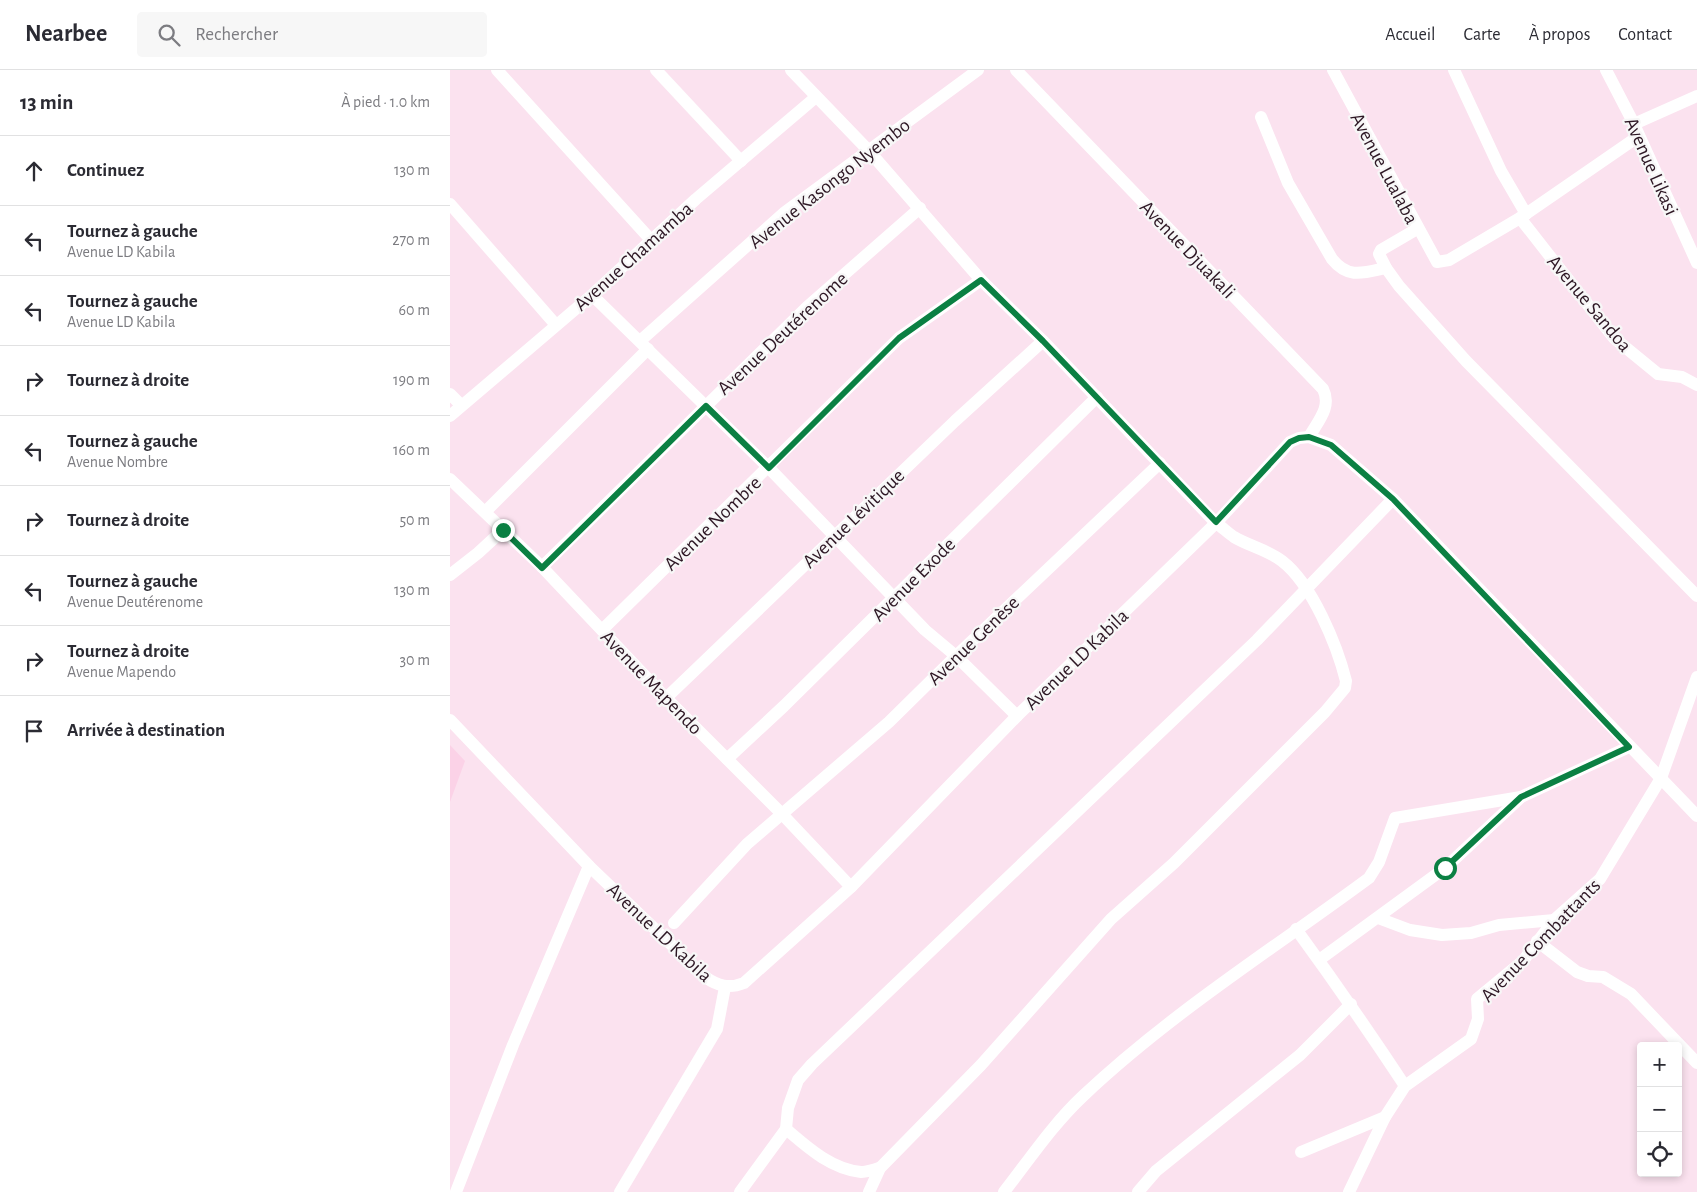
<!DOCTYPE html>
<html lang="fr">
<meta charset="utf-8">
<style>
body{margin:0;font-family:"Alegreya Sans",sans-serif;background:#f7f7f7;color:#2b2b33}
.controls{position:absolute;right:15px;bottom:15px;display:grid;overflow:hidden;border-radius:5px;box-shadow:0 2px 8px #0003}
.controls button{width:45px;height:45px;display:grid;place-items:center;padding:0;border:0;border-bottom:1px solid #e1e1e2;background:#fff;color:#2b2b33;font:25px sans-serif}
.stop{position:absolute;width:15px;height:15px;margin:-11px;border:4px solid #0b8043;border-radius:50%;background:#fff}
.stop.end{background:#0b8043;border-color:#fff;box-shadow:0 1px 5px #0008}
.list{margin:0;padding:0;list-style:none}
h2{display:flex;justify-content:space-between;align-items:center;height:65px;margin:0;padding:0 20px;font-size:21px}
h2 small{font-size:16px;font-weight:400;color:#7c7c81}
.list li{display:grid;grid-template-columns:32px 1fr auto;gap:15px;align-items:center;box-sizing:border-box;height:70px;padding:0 20px;border-top:1px solid #e1e1e2}
.list b{display:block;font-size:19px;white-space:nowrap}
.list p{margin:0;font-size:16px;white-space:nowrap;color:#7c7c81}
.list em{font-size:16px;font-style:normal;color:#7c7c81}
.icon{flex:none;width:28px;height:28px;fill:none;stroke:currentColor;stroke-width:2;stroke-linecap:round;stroke-linejoin:round}
.map{position:relative;flex:none;width:1247px;height:1122px;overflow:hidden}
header{display:flex;align-items:center;gap:30px;box-sizing:border-box;height:70px;padding:0 25px;background:#fff;border-bottom:1px solid #e1e1e2}
header strong{font-size:24px}
nav{display:flex;gap:28px;margin-inline-start:auto;font-size:18px}
.search{width:350px;height:45px;background:#f7f7f7;display:flex;align-items:center;gap:12px;box-sizing:border-box;padding:0 18px;border-radius:5px;color:#7c7c81;font-size:19px}
main{display:flex}
aside{flex:1;background:#fff}
.map>svg:first-child{display:block}
.built{fill:#fbd2e7}
.lines{fill:none;stroke-linecap:round;stroke-linejoin:round}
.street{stroke:#fff;stroke-width:12}
.route{stroke:#0b8043;stroke-width:6}
.labels{text-anchor:middle;stroke-width:4.5;stroke-linejoin:round;paint-order:stroke}
.street-label{font-size:20px;fill:#2d1724;stroke:#f7f7f7}
</style>
<header>
<strong>Nearbee</strong>
<div class="search"><svg class="icon" aria-label="search" viewBox="0 0 24 24"><circle cx="10" cy="10" r="6"/><path d="M15 15l6 6"/></svg>Rechercher</div>
<nav><a>Accueil</a><a>Carte</a><a>À propos</a><a>Contact</a></nav>
</header>
<main>
<aside>
<h2>13 min<small>À pied · 1.0 km</small></h2>
<ul class="list">
<li><svg class="icon" aria-label="ahead" viewBox="0 0 24 24"><path d="M12 20V5M6 11l6-6 6 6"/></svg><div><b>Continuez</b></div><em>130 m</em></li>
<li><svg class="icon" aria-label="left" viewBox="0 0 24 24"><path d="M17 20v-9H6M10 6l-5 5 5 5"/></svg><div><b>Tournez à gauche</b><p>Avenue LD Kabila</p></div><em>270 m</em></li>
<li><svg class="icon" aria-label="left" viewBox="0 0 24 24"><path d="M17 20v-9H6M10 6l-5 5 5 5"/></svg><div><b>Tournez à gauche</b><p>Avenue LD Kabila</p></div><em>60 m</em></li>
<li><svg class="icon" aria-label="right" viewBox="0 0 24 24"><path d="M7 20v-9h11M14 6l5 5-5 5"/></svg><div><b>Tournez à droite</b></div><em>190 m</em></li>
<li><svg class="icon" aria-label="left" viewBox="0 0 24 24"><path d="M17 20v-9H6M10 6l-5 5 5 5"/></svg><div><b>Tournez à gauche</b><p>Avenue Nombre</p></div><em>160 m</em></li>
<li><svg class="icon" aria-label="right" viewBox="0 0 24 24"><path d="M7 20v-9h11M14 6l5 5-5 5"/></svg><div><b>Tournez à droite</b></div><em>50 m</em></li>
<li><svg class="icon" aria-label="left" viewBox="0 0 24 24"><path d="M17 20v-9H6M10 6l-5 5 5 5"/></svg><div><b>Tournez à gauche</b><p>Avenue Deutérenome</p></div><em>130 m</em></li>
<li><svg class="icon" aria-label="right" viewBox="0 0 24 24"><path d="M7 20v-9h11M14 6l5 5-5 5"/></svg><div><b>Tournez à droite</b><p>Avenue Mapendo</p></div><em>30 m</em></li>
<li><svg class="icon" aria-label="arrive" viewBox="0 0 24 24"><path d="M6 21V4h12l-3 4 3 4H6"/></svg><div><b>Arrivée à destination</b></div></li>
</ul>
</aside>
<div class="map">
<svg width="1247" height="1122" viewBox="0 0 1247 1122">
<rect width="100%" height="100%" fill="#fbe2ef"/>
<!-- built -->
<polygon class="built" points="0,675 15,691 0,732"/>
<g class="lines">
<!-- street -->
<g class="street">
<polyline points="47,0 201,170"/>
<polyline points="206,0 291,91"/>
<path d="M341,0L419,81L531,210L593,271L766,453C772,457 778,463 784,467C799,476 818,480 832,491C862,514 887,575 896,611L895,618L875,642L724,793L661,849L531,995L430,1098L419,1122"/>
<path d="M566,0L873,319C882,337 868,351 859,367"/>
<polyline points="883,0 987,192 999,190 1070,148 1189,66"/>
<polyline points="1004,0 1051,101 1076,144"/>
<polyline points="1156,0 1184,54 1247,193"/>
<path d="M811,47L838,113L882,189C898,209 913,203 936,198"/>
<polyline points="1184,54 1247,26"/>
<polyline points="0,134 106,255"/>
<polyline points="1070,148 1164,268 1208,304 1232,307 1247,315"/>
<polyline points="967,159 931,180 929,184 936,198 949,216 1016,291 1247,526"/>
<polyline points="142,225 319,398 475,560 506,586 567,646"/>
<polyline points="190,271 335,142 528,0"/>
<polyline points="0,324 11,335"/>
<polyline points="0,346 142,225 246,129 366,27"/>
<polyline points="0,409 92,497 216,628 332,744 401,817"/>
<polyline points="36,441 198,279"/>
<polyline points="92,497 357,237 470,138"/>
<polyline points="0,505 28,483 53,460"/>
<polyline points="152,560 449,268 531,210"/>
<polyline points="216,628 505,351 593,271"/>
<path d="M0,650L139,796L255,907C268,916 279,919 294,913L401,817L567,646L766,453L840,372L849,368L859,367L881,375L943,429L1247,746"/>
<polyline points="277,689 334,636 647,327"/>
<polyline points="928,848 960,860 992,865 1021,863 1049,855 1104,850"/>
<polyline points="224,853 297,774 439,652 506,586 710,393"/>
<path d="M846,859C884,911 920,963 955,1016"/>
<polyline points="1087,871 1127,902 1138,906 1153,907 1181,924 1247,993"/>
<polyline points="869,890 995,798 1071,727"/>
<path d="M336,1059C357,1077 381,1099 411,1102C417,1102 425,1099 430,1098"/>
<polyline points="851,1082 935,1047"/>
<polyline points="6,1122 63,975 139,796"/>
<polyline points="170,1122 267,959 275,917"/>
<polyline points="290,1122 336,1059 338,1038 348,1010 362,994 807,570 943,429"/>
<path d="M554,1122C579,1090 603,1054 633,1026C721,943 823,879 919,808L929,792L945,748L1071,727L1179,677"/>
<polyline points="688,1122 706,1101 850,985 901,934"/>
<polyline points="899,1122 935,1047 955,1016 1021,969 1028,949 1027,929 1073,891 1104,850 1150,809 1211,708 1247,607"/>
</g>
</g>
<g class="lines">
<!-- route -->
<polyline class="route" points="53,460 92,498 256,336 319,398 449,268 531,210 593,271 766,452 840,372 849,368 859,367 881,375 943,429 1179,677 1071,727 995,798"/>
</g>
<g class="labels">
<!-- street labels -->
<g class="street-label">
<text transform="translate(1202 96) rotate(66)" y="7">Avenue Likasi</text>
<text transform="translate(935 98) rotate(62)" y="7">Avenue Lualaba</text>
<text transform="translate(379 113) rotate(-38)" y="7">Avenue Kasongo Nyembo</text>
<text transform="translate(738 179) rotate(46)" y="7">Avenue Djuakali</text>
<text transform="translate(183 186) rotate(-42)" y="7">Avenue Chamamba</text>
<text transform="translate(1140 233) rotate(50)" y="7">Avenue Sandoa</text>
<text transform="translate(332 263) rotate(-43)" y="7">Avenue Deutérenome</text>
<text transform="translate(403 448) rotate(-44)" y="7">Avenue Lévitique</text>
<text transform="translate(262 453) rotate(-44)" y="7">Avenue Nombre</text>
<text transform="translate(463 509) rotate(-45)" y="7">Avenue Exode</text>
<text transform="translate(523 570) rotate(-44)" y="7">Avenue Genèse</text>
<text transform="translate(626 589) rotate(-44)" y="7">Avenue LD Kabila</text>
<text transform="translate(202 612) rotate(46)" y="7">Avenue Mapendo</text>
<text transform="translate(210 862) rotate(43)" y="7">Avenue LD Kabila</text>
<text transform="translate(1090 870) rotate(-46)" y="7">Avenue Combattants</text>
</g>
</g>
</svg>
<div class="controls">
<button>+</button>
<button>−</button>
<button><svg class="icon" aria-label="locate" viewBox="0 0 24 24"><circle cx="12" cy="12" r="6"/><path d="M12 2v4M12 18v4M2 12h4M18 12h4"/></svg></button>
</div>
<div class="stop" style="left:995px;top:798px"></div>
<div class="stop end" style="left:53px;top:460px"></div>
</div>
</main>
